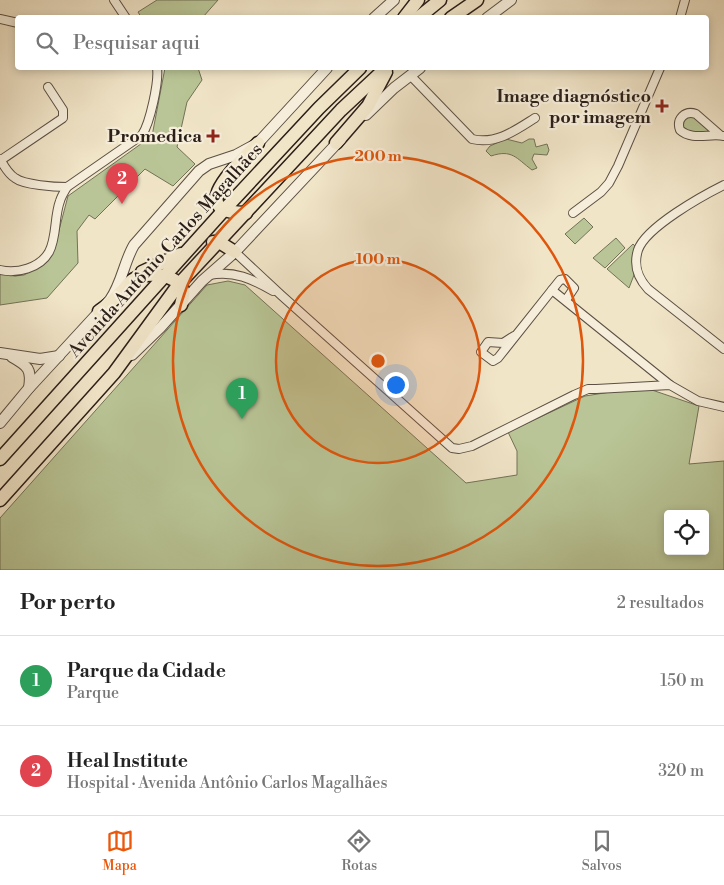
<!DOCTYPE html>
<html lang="pt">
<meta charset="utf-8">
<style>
body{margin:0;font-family:"Libre Bodoni",serif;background:#f6f6f6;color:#222}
.controls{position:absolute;right:15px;bottom:15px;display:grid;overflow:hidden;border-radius:5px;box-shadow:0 2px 8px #0003}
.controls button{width:45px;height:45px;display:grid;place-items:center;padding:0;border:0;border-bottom:1px solid #e0e0e0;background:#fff;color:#222;font:25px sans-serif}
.you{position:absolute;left:395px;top:384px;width:18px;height:18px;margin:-12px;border:4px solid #fff;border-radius:50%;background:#1a73e8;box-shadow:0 0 0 8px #1a73e833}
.badge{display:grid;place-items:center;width:32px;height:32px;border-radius:50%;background:#ea580c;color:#fff;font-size:16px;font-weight:700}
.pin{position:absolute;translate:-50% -41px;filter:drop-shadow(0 1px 2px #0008)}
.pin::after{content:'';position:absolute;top:26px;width:18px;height:15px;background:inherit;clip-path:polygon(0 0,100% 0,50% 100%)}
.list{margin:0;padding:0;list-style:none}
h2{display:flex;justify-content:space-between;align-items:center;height:65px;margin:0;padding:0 20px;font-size:21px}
h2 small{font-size:16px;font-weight:400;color:#767676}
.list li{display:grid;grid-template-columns:32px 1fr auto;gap:15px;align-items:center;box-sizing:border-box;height:90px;padding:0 20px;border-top:1px solid #e0e0e0}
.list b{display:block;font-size:19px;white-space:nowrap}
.list p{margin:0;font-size:16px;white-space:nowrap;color:#767676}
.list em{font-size:16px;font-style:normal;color:#767676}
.icon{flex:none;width:28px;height:28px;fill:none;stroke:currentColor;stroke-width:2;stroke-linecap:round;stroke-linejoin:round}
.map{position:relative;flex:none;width:724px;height:570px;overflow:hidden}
.search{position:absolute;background:#fff;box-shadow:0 2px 8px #0003;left:15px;right:15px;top:15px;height:55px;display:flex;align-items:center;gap:12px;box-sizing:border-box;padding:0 18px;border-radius:5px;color:#767676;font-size:19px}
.sheet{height:245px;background:#fff}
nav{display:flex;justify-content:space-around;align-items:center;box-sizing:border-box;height:70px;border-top:1px solid #e0e0e0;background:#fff;font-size:14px;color:#767676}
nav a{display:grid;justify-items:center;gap:2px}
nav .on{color:#ea580c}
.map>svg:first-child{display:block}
.green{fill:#b9c596;stroke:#727257;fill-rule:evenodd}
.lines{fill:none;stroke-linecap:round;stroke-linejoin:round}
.minor-casing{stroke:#5c5044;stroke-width:10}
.tertiary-casing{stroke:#5c5044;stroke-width:12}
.primary-casing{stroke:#2b1e18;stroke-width:15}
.minor{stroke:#f6eedb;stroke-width:8}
.tertiary{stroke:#f6eedb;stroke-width:10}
.primary{stroke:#f1e5c8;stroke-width:12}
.ring{fill:none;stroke:#df560d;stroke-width:2.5}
.poi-dot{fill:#8f2418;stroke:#f6eedb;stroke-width:2}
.labels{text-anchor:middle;stroke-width:4.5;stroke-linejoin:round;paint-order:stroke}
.poi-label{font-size:18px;font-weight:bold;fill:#2b1e18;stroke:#f6eedb;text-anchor:end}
.street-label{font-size:18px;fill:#2b1e18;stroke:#f6eedb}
.centre{fill:#df560d;stroke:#f6eedb;stroke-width:2.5}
.ring-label{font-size:15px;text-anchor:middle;font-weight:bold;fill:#df560d;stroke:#f6eedb;stroke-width:4.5;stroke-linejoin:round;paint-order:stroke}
</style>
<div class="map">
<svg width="724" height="570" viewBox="0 0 724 570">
<rect width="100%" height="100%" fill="#f1e5c8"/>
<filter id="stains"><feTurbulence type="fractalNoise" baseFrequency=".004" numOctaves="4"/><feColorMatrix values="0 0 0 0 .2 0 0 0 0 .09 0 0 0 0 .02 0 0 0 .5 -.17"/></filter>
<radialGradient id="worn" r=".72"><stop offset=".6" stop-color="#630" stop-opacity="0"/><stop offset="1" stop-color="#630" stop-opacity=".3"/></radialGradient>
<!-- green -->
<g class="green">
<polygon points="157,0 218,0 203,17 141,17 138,12"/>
<polygon points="165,68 198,68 202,80 187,102 177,147 195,164 173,186 145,169 95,219 89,215 77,231 78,263 47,298 0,305 0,273 15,276 24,275 46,263 53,253 68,196 152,136"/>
<polygon points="691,114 711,132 687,133 683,130 683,119"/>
<path d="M506,139L522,143L529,139H534L536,147L547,144L549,150L547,155L534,154L532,159L537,168L532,170C516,158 512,149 491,156L486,151L490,146Z"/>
<polygon points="584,218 593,227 575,244 565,234"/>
<polygon points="616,238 625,248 605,268 593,258"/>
<polygon points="633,244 636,247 633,260 634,275 629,288 607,269"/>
<path d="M228,281L245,285L466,483L517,475V451L508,432L585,396L617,391L649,389L699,406L689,464L724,461V570H0V518L207,285ZM668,514H705V551H668Z"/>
</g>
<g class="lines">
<defs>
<g id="minor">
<polyline points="114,0 126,18"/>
<polyline points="680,18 685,0"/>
<polyline points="0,19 18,23"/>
<path d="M410,75L472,139C496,145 516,130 535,118"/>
<path d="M720,135L696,114C685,110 676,119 680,130C692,141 710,133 724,136"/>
<path d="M0,159C4,166 8,174 15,178C24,185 55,187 67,187L142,135C150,123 159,82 157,68"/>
<polyline points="1,160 63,118 63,110 48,87"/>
<path d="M724,185C702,196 646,227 638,250C633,266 638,278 648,289L724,349"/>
<polyline points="573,213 601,192 609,183 618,166 660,68"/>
<polyline points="235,252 281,295 452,448 459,449 472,446 574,395 588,389 596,389 670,385 698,401 724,407"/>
<path d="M0,270C17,274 40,268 49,252C57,237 54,217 60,201C61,197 64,192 67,187"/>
<path d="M209,275C234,270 252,279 273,291"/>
<polyline points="552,290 560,280 565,279 574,288 566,300"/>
<polyline points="514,336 503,343 488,342 481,352 493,361 498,358 552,290 670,385"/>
</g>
<g id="tertiary">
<polyline points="374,18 394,0"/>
<polyline points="487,18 511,0"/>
<polyline points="366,115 394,88 420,68"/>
<polyline points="0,353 40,359 59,356"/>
<polyline points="132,355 160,328 202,281 235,252 341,139"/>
<path d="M12,357C28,366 32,369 29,388"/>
<path d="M0,423L29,388L110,300C122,283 124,262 134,245L199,171L209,164L236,155L258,143L327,68"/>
</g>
<g id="primary">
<polyline points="404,18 418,0"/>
<polyline points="418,18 440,0"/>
<polyline points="451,18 477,0"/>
<polyline points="336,143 368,106 386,72"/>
<path d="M246,213C181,213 241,162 258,143"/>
<polyline points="213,242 219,242 235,252"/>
<polyline points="142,272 181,254"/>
<path d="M99,311C107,306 114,300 120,293C125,289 128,282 134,279C145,271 178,274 183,290C184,295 182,300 181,305"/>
<polyline points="0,459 224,210 319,108 360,68"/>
<polyline points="0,500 114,373 179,284 341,110 386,68"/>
</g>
</defs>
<!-- minor casing -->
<use href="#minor" class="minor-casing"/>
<!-- tertiary casing -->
<use href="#tertiary" class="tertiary-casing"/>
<!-- primary casing -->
<use href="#primary" class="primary-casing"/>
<!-- minor -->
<use href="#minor" class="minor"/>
<!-- tertiary -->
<use href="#tertiary" class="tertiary"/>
<!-- primary -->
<use href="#primary" class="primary"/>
</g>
<!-- distance rings -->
<circle cx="378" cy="361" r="102" fill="#df560d" fill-opacity=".12"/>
<g class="ring">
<circle cx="378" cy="361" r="102"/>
<circle cx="378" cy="361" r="205"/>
</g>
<!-- markers -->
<g class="poi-dot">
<path d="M659.5 98.5h5v5h5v5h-5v5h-5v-5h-5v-5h5z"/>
<path d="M210.5 128.5h5v5h5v5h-5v5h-5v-5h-5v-5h5z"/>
</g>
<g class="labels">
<!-- poi labels -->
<g class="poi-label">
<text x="651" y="102">Image diagnóstico<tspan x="651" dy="21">por imagem</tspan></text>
<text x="202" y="142">Promedica</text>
</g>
<!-- street labels -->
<g class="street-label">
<text transform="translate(165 250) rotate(-48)" y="6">Avenida Antônio Carlos Magalhães</text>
</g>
</g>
<circle cx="378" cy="361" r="8" class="centre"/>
<g class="ring-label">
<text x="378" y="161">200 m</text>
<text x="378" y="264">100 m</text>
</g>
<rect width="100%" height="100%" filter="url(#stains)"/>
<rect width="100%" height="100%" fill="url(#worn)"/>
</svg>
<div class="controls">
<button><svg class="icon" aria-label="locate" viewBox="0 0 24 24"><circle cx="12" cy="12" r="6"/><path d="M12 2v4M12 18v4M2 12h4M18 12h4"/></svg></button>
</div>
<div class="you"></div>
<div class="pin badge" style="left:242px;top:419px;background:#2e9e5b">1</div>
<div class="pin badge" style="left:122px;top:204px;background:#e0444e">2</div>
<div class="search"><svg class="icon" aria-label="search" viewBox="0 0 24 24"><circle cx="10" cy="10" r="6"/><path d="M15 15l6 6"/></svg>Pesquisar aqui</div>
</div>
<section class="sheet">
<h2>Por perto<small>2 resultados</small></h2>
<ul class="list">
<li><span class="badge" style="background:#2e9e5b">1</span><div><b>Parque da Cidade</b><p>Parque</p></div><em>150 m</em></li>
<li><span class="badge" style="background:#e0444e">2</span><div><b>Heal Institute</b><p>Hospital · Avenida Antônio Carlos Magalhães</p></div><em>320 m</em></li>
</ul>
</section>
<nav>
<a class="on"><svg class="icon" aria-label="map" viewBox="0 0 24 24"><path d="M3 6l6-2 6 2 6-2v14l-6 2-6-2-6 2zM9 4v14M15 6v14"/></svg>Mapa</a>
<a><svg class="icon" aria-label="directions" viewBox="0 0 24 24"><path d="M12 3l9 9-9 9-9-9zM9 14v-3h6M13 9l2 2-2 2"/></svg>Rotas</a>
<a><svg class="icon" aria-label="saved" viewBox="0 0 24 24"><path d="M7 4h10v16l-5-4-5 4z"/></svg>Salvos</a>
</nav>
